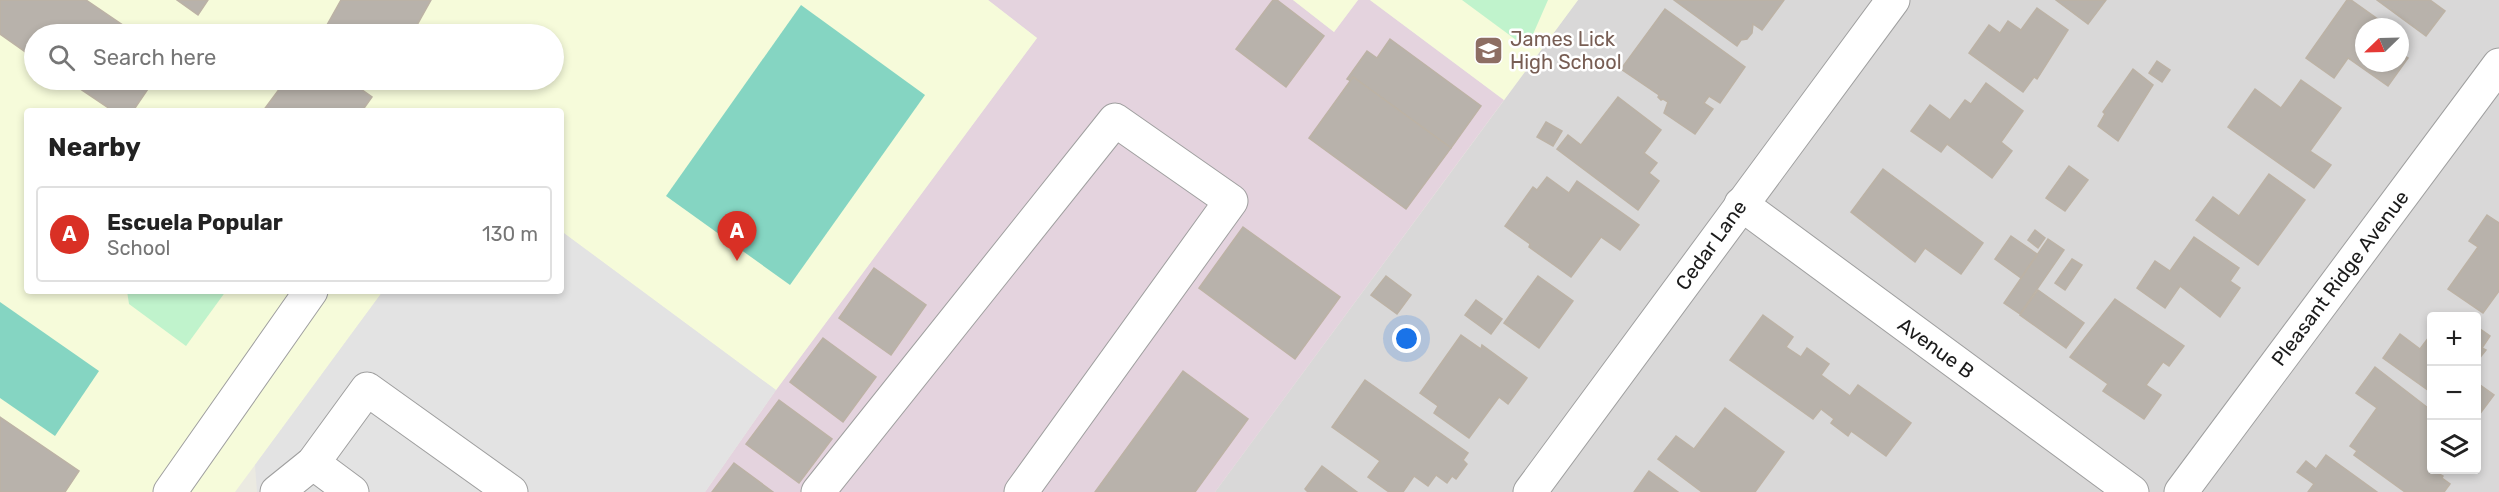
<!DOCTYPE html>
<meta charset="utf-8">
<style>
body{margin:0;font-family:Rubik,sans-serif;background:#f6f6f6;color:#222}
.controls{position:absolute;right:18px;bottom:18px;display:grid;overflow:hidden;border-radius:6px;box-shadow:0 3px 9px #0003}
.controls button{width:54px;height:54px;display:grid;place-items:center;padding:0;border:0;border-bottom:2px solid #e0e0e0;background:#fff;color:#222;font:30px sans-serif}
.compass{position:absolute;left:2355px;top:18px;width:54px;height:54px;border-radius:50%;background:#fff;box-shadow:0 3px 9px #0003;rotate:247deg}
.you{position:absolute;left:1407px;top:339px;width:21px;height:21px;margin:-15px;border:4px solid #fff;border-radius:50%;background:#1a73e8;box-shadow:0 0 0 9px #1a73e833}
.badge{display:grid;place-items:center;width:39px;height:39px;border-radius:50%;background:#d93025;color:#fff;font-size:20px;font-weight:700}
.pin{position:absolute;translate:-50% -50px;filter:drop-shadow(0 2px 3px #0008)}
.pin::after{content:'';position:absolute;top:32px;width:21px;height:18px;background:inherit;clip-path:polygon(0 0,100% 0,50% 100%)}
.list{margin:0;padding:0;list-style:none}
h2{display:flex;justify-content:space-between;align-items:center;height:78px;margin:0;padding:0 24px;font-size:26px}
h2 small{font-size:20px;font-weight:400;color:#767676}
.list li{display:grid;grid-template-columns:39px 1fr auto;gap:18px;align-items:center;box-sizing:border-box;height:96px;margin:0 12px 12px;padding:0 12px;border:2px solid #e0e0e0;border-radius:6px}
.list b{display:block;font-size:22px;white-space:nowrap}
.list p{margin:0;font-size:20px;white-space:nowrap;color:#767676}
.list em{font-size:20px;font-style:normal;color:#767676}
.icon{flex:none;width:33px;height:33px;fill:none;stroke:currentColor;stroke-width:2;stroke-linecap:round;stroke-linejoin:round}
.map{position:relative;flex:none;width:2499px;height:492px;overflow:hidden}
.search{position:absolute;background:#fff;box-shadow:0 3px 9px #0003;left:24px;top:24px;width:540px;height:66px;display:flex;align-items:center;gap:15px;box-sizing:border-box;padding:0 21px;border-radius:33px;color:#767676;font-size:22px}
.panel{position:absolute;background:#fff;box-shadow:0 3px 9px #0003;left:24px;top:108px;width:540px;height:186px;border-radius:6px}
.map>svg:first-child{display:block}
.residential{fill:#d9d8d8;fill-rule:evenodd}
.industrial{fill:#e4d3de}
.education{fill:#f6fbda;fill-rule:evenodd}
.park{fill:#c0f3cc}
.pitch{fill:#85d5c2}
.parking{fill:#e3e3e3}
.building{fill:#b8b2ab;stroke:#bcb2a5;stroke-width:1.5}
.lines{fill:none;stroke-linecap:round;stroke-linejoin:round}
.minor-casing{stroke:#9f9f9f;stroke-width:35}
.minor{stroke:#fff;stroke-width:33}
.labels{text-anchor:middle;stroke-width:5;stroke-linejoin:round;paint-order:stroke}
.education-label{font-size:20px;fill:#785e54;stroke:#fff;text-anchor:start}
.street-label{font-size:20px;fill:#1b1b1b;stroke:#fff}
</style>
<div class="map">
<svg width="2499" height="492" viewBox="0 0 2499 492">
<rect width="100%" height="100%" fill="#ebeae1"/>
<!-- residential -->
<path class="residential" d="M1578,0H2499V492H1215ZM2364,27H2400V63H2364ZM2432,316H2476V470H2432Z"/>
<!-- industrial -->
<polygon class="industrial" points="988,0 1293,0 1334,32 1358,0 1370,0 1504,100 1215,492 705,492 776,390 1037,38"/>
<!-- education -->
<g class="education">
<path d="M0,0H988L1037,38L776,390L561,231V111H27V291H383L235,492H0ZM34,34H554V80H34Z"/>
<polygon points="1293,0 1358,0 1334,32"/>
<polygon points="1370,0 1578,0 1504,100"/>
</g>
<!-- park -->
<g class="park">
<polygon points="1462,0 1548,0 1527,48"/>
<polygon points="127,291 226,291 186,346 129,304"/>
</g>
<!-- pitch -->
<g class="pitch">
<polygon points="801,5 925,95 790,285 666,196"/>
<polygon points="0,302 99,371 55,436 0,398"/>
</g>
<!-- parking -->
<polygon class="parking" points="561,231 776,390 705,492 257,492 255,465 383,291 561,291"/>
<!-- building -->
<g class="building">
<polygon points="0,0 86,0 136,34 34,34 34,58 0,34"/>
<polygon points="177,0 208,0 198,15"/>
<polygon points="341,0 431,0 412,34 344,34 327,25"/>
<polygon points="1273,0 1277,0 1324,36 1286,87 1236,49"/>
<polygon points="1674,0 1784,0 1762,30 1753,24 1752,33 1747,39 1741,40 1737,46"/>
<polygon points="2056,0 2106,0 2088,24"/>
<polygon points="2347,0 2351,0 2389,27 2364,27 2364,63 2400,63 2400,53 2408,58 2388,86 2348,58 2334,78 2306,58"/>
<polygon points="2377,0 2430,0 2445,11 2426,36"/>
<polygon points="2037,8 2068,30 2037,79 2034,77 2023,92 1969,53 1989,25 2000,33 2008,21 2021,30"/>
<polygon points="1665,9 1745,67 1720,103 1709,96 1704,103 1713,109 1695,134 1664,113 1668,102 1663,99 1661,100 1658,97 1659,95 1621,69"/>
<polygon points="2400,35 2406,39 2400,48"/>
<polygon points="1390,39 1481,106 1451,148 1353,77 1351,81 1347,79 1367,51 1377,58"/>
<polygon points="2157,61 2170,70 2162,82 2149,73"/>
<polygon points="2133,69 2153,85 2118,141 2098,126 2105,114 2103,112"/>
<polygon points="1353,77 1451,148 1406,209 1309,138"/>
<polygon points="67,80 154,80 133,111 113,111"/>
<polygon points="286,80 348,80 372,97 362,111 263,111"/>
<polygon points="2301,80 2341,108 2310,151 2331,165 2314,188 2228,127 2255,89 2281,108"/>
<polygon points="1986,83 2023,111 2001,142 2012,151 1992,178 1947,144 1941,152 1911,131 1930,105 1950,120 1965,100 1971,104"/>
<polygon points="1618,97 1661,130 1644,153 1657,163 1649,173 1659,181 1638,210 1557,149 1568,135 1581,145"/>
<polygon points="1546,122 1562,131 1553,146 1537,137"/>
<polygon points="2069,166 2088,180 2065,211 2046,198"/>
<polygon points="1883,169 1983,243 1961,274 1925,248 1915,262 1851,212"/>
<polygon points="2269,174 2305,200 2258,265 2196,220 2213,197 2239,216"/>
<polygon points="1547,177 1569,193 1577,181 1639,225 1620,250 1601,237 1571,277 1529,247 1530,244 1505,226 1533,187 1537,190"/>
<polygon points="2487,215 2499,223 2499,291 2483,313 2448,289 2478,247 2469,241"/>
<polygon points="1243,227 1340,297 1295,359 1199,288"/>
<polygon points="2035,230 2045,238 2038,248 2028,240"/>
<polygon points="2011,236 2037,254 2021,278 1995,259"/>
<polygon points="2194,237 2239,268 2230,281 2240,288 2220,317 2180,286 2165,308 2137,288 2155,261 2170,271"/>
<polygon points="2048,239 2064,250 2020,314 2004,303"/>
<polygon points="2072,259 2082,265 2065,290 2055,283"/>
<polygon points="874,268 926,305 891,355 839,318"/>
<polygon points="1386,276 1411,295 1397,314 1371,295"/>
<polygon points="1538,276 1573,301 1539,348 1504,323"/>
<polygon points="2038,290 2084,323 2066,348 2020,315"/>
<polygon points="2115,299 2184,346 2169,366 2163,362 2146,385 2161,395 2144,419 2103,391 2108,384 2070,357"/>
<polygon points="1476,300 1502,319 1491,334 1465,315"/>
<polygon points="1763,315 1793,337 1786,347 1801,357 1807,348 1829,364 1821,375 1850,396 1858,385 1911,423 1886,456 1851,431 1848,436 1831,423 1834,419 1821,409 1813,419 1730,360"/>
<polygon points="2476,326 2490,336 2482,348 2486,350 2478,360"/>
<polygon points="2432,333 2432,393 2383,358 2400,334 2420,349"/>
<polygon points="1461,335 1481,349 1482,345 1527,378 1508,404 1499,397 1469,438 1434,413 1438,406 1420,393"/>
<polygon points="823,338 876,377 843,422 790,382"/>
<polygon points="2375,367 2432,411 2432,463 2429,466 2432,470 2443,476 2442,478 2450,484 2444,492 2405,492 2354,455 2357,451 2350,446 2377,408 2356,393"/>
<polygon points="1183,371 1248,419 1195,492 1095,492"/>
<polygon points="1365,380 1468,453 1463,460 1467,464 1456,479 1452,476 1447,483 1436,475 1428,486 1414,476 1403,492 1389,492 1368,477 1380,461 1332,427"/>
<polygon points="2476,382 2494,395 2476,419"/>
<polygon points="779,400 832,439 799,483 746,444"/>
<polygon points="1725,408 1784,452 1755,492 1702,492 1658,459 1676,436 1694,449"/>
<polygon points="0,417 79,471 65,492 0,492"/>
<polygon points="2326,455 2377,492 2308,492 2314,484 2297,472 2306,461 2316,469"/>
<polygon points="734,463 773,492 712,492"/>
<polygon points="1322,466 1357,492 1308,492 1305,489"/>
<polygon points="1649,471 1678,492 1634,492"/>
</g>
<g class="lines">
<defs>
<g id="minor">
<polyline points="1741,204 2132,492"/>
<polyline points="313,463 352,492"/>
<polyline points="170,492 311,291"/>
<polyline points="277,492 313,463 367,389 511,492"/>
<polyline points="818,492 1115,120 1231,201 1021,492"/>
<polyline points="1530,492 1893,0"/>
<polyline points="2181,492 2499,65"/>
</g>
</defs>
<!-- minor casing -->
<use href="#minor" class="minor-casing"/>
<!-- minor -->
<use href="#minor" class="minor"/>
</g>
<!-- icons -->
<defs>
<symbol id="school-square" viewBox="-11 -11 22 22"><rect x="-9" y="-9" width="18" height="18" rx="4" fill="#8d6e63" stroke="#fff"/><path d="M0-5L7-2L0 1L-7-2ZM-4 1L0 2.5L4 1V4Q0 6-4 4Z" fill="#fff"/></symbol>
</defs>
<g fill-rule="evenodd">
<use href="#school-square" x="1472" y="34" width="33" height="33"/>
</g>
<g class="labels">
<!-- education labels -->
<g class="education-label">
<text x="1510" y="46">James Lick<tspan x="1510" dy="23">High School</tspan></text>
</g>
<!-- street labels -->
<g class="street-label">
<text transform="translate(1711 245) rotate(-54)" y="7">Cedar Lane</text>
<text transform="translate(2340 278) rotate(-53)" y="7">Pleasant Ridge Avenue</text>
<text transform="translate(1936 348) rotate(36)" y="7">Avenue B</text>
</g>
</g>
</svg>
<div class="controls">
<button>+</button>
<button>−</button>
<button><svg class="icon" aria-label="layers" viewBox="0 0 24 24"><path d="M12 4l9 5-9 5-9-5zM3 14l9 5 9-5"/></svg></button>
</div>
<svg class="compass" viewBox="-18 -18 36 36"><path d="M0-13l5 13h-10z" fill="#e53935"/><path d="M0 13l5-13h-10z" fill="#767676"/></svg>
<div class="you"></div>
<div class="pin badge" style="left:737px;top:261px">A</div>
<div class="search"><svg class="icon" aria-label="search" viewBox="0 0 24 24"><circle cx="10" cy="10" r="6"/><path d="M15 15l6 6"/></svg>Search here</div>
<section class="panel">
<h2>Nearby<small></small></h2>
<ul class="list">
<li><span class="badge">A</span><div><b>Escuela Popular</b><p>School</p></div><em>130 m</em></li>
</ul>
</section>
</div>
